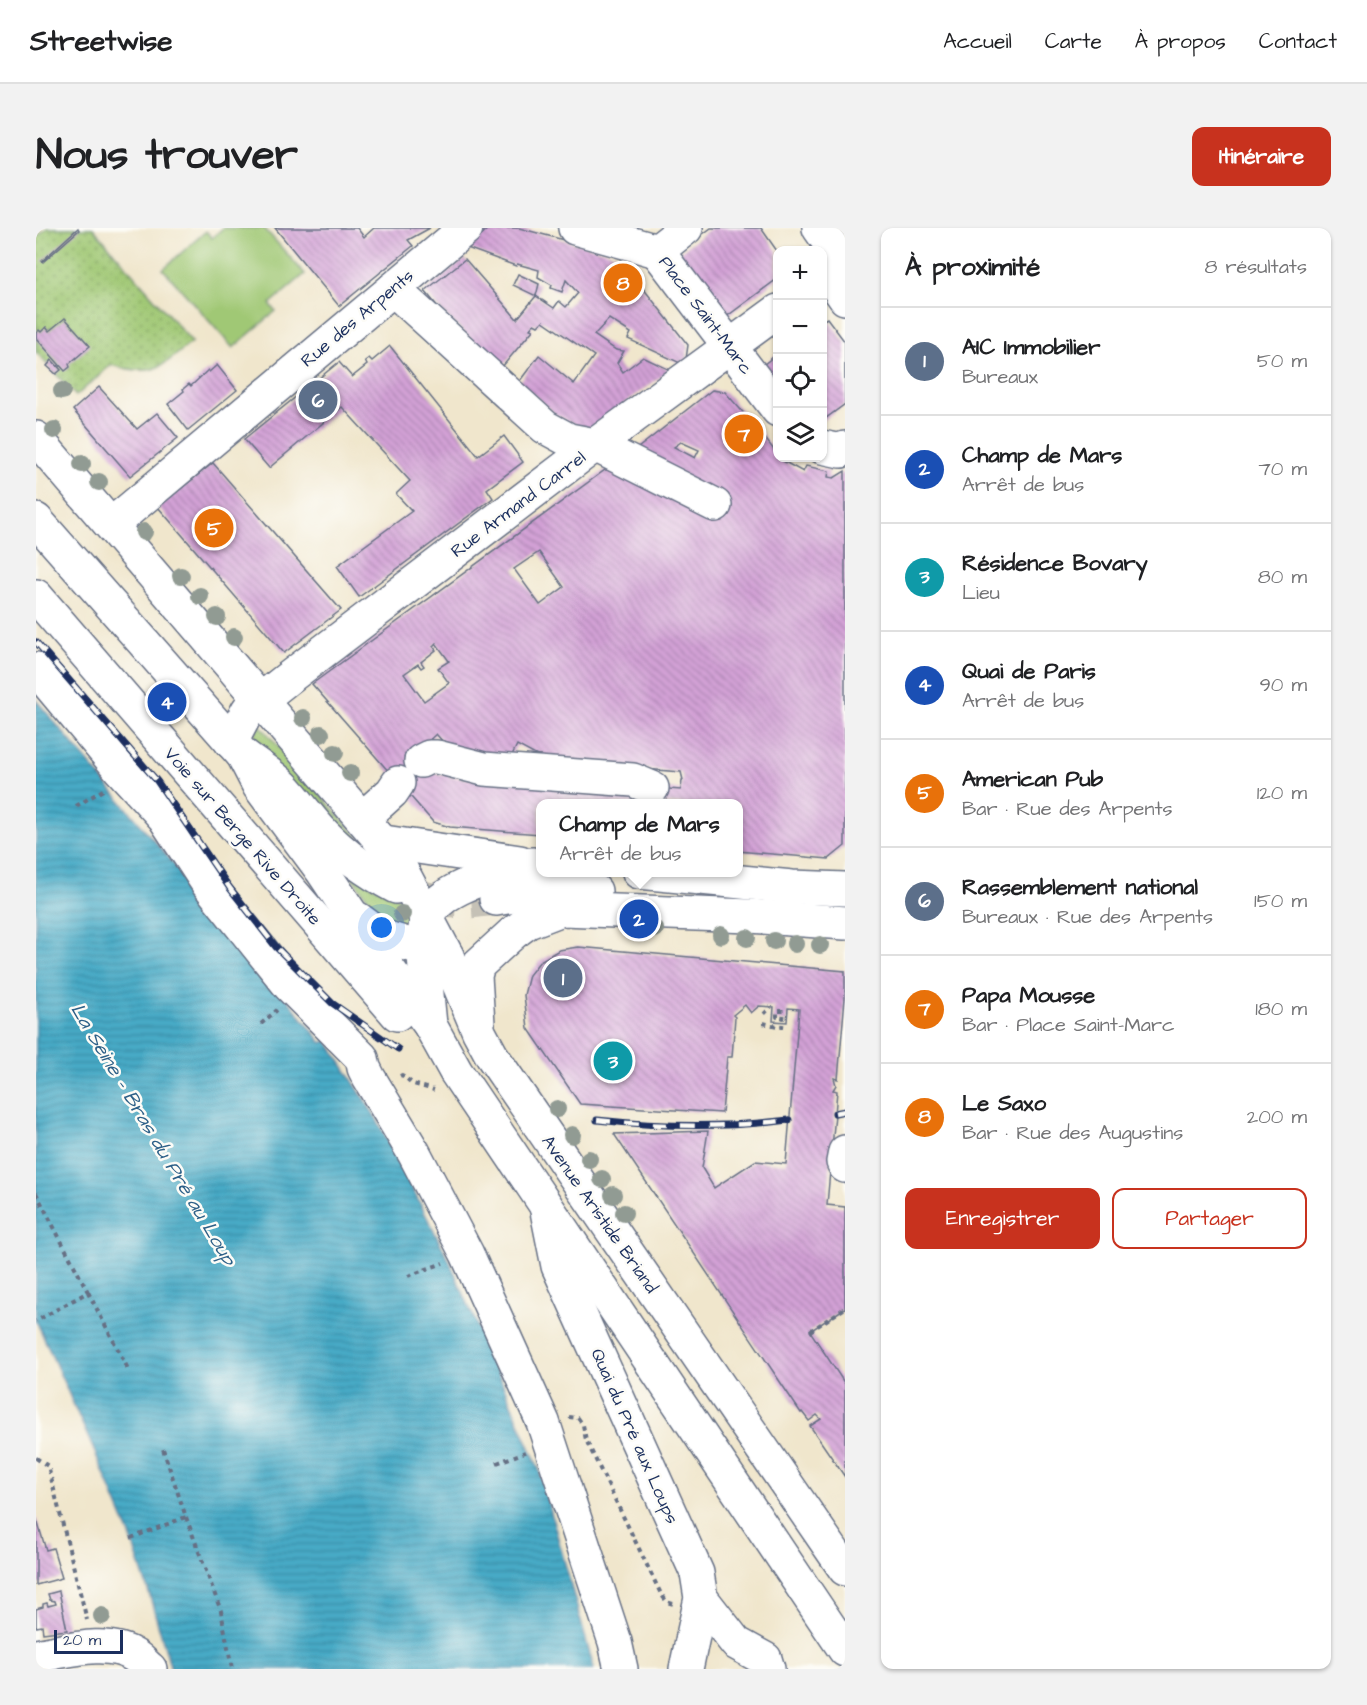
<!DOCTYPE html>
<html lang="fr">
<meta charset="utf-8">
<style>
body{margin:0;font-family:"Architects Daughter",sans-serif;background:#f2f2f2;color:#202124}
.controls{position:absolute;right:18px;top:18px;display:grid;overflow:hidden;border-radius:12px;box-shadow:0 2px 4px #0004}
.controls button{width:54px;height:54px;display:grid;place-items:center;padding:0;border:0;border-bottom:2px solid #e0e0e0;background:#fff;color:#202124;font:30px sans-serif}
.scale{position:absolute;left:18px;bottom:15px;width:69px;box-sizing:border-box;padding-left:6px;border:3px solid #1b2f5e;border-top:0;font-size:16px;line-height:21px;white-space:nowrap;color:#1b2f5e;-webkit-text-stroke:4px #fdfcf7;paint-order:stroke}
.you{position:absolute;left:346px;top:700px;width:21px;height:21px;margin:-15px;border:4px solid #fff;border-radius:50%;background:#1a73e8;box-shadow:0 0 0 9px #1a73e833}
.badge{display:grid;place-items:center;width:39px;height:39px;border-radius:50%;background:#c8321e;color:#fff;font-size:20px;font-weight:700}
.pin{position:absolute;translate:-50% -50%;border:3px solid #fff;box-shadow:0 2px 6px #0006}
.popup{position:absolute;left:500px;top:571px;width:207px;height:78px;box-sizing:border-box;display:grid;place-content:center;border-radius:12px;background:#fff;filter:drop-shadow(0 2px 4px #0005);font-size:20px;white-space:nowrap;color:#757577}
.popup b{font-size:22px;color:#202124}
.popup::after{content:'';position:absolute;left:50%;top:100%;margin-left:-12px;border:12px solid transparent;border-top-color:#fff}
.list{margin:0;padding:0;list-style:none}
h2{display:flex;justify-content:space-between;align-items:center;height:78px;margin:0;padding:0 24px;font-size:26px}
h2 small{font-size:20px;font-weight:400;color:#757577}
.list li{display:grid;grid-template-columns:39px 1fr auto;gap:18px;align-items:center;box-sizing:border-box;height:108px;padding:0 24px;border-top:2px solid #e0e0e0}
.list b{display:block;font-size:22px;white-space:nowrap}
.list p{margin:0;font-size:20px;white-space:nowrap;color:#757577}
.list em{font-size:20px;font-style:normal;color:#757577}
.actions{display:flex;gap:12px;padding:18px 24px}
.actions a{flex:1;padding:14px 0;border:2px solid #c8321e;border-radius:12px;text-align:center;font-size:21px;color:#c8321e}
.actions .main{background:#c8321e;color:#fff}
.icon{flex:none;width:33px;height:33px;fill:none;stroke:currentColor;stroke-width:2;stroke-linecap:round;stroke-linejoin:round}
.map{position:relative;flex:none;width:809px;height:1441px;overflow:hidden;border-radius:12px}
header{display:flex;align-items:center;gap:36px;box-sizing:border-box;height:84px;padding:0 30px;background:#fff;border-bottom:2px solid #e0e0e0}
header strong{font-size:28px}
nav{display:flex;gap:33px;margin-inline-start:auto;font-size:21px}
.intro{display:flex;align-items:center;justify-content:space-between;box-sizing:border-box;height:144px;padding:0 36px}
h1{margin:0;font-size:42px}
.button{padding:15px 27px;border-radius:12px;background:#c8321e;color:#fff;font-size:21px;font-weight:700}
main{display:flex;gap:36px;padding:0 36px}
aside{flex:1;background:#fff;border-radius:12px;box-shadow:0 2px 4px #0004}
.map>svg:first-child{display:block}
.grass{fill:#a0c874;stroke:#5e7c69;stroke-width:1.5}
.park{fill:url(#park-dots);stroke:#5e7c69;stroke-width:1.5}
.water{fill:url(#water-rules);stroke:#316c92;stroke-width:1.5}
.building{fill:url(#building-back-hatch);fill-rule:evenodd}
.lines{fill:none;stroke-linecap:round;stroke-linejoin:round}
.minor-tunnel{stroke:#c5c1b6;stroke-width:33;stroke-dasharray:33 16;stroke-linecap:butt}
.minor-casing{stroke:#666f84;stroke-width:36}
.major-casing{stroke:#666f84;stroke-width:36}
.path{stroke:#666f84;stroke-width:4;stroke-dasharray:4.5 4.5;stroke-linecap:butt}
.minor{stroke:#fff;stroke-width:33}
.major{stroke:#fff;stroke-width:33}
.rail-casing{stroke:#1b2f5e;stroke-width:7}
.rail{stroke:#fdfcf7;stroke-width:4.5;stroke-dasharray:14;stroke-linecap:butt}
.tree{fill:#919b93}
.labels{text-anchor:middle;stroke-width:5;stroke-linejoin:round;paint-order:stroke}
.street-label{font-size:18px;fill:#1b2f5e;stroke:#fdfcf7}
.water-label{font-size:20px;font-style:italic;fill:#2d6088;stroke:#fdfcf7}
</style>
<header>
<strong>Streetwise</strong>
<nav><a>Accueil</a><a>Carte</a><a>À propos</a><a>Contact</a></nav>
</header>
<div class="intro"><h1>Nous trouver</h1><a class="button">Itinéraire</a></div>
<main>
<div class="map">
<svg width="809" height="1441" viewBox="0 0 809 1441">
<defs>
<pattern id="park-dots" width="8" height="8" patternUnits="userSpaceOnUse" patternTransform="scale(1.5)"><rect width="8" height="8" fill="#a0c874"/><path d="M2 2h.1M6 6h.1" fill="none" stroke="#82a362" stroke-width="1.8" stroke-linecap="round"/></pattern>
<pattern id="water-rules" width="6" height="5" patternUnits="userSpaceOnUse" patternTransform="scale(1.5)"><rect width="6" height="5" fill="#47aac6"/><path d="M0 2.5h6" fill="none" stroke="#3a8ba4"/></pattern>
<pattern id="building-back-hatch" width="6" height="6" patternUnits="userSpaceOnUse" patternTransform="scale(1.5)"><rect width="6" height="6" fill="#d3a1d6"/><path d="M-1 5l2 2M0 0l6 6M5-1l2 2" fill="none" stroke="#aa84b1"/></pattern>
</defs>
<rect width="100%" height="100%" fill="#fdfcf7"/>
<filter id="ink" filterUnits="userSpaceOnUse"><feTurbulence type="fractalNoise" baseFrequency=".0167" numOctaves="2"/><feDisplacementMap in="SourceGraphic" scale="12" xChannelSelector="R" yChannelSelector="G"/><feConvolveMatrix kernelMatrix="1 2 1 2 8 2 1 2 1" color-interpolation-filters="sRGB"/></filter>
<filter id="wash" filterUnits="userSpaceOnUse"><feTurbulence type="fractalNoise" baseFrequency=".008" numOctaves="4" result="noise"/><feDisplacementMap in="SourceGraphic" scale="24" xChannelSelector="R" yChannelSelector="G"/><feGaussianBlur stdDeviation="1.35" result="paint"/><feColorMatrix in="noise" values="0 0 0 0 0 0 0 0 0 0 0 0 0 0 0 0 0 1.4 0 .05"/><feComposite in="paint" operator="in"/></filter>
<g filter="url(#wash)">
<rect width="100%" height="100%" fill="#f0e6cc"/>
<!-- grass -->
<g class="grass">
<polygon points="187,0 228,0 269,46 234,76 240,83 197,120 127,41 170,3 176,10"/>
<polygon points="223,496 351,643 324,629 215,513"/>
<polygon points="314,647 367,672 375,691 375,702 354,699"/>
</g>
<!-- park -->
<path class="park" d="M11,0H57L156,114C123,141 118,149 75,137L40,168L0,124V10Z"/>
<!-- water -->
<polygon class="water" points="0,472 252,772 286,815 291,812 339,888 413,1032 495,1222 503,1241 558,1441 135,1441 113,1365 95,1310 65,1238 0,1092"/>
<g id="blocks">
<!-- building -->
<g class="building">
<polygon points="42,0 43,2 7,34 6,33"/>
<polygon points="239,0 321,0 328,9 338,0 394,0 372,12 377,18 303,78"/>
<polygon points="453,0 483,0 580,26 652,117 650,131 644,135 592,111 595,105 573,91 558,107 580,122 588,123 581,135 587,144 607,129 634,142 555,200 548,201 519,186 483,154 503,127 538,156 558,128 507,93 502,98 498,96 494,101 497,102 466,139 407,85 389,63 429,31 481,91 500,68 518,80 523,73 530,79 542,65 530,52 526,64 515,60 516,57 502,49 503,42 481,36 480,38 431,20"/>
<polygon points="675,0 725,0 741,23 741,51 690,89 643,24"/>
<polygon points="482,46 503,56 500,68 477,57"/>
<polygon points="29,90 54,118 33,136 34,139 29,143 0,110 0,105 3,102 5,104 10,99 13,103"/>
<polygon points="791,90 809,114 809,176 786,193 786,93"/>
<polygon points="354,118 442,228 468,208 487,234 451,261 457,270 323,369 301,338 376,283 360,266 374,253 306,179 233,240 208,211 303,134 316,149 331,137 329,133 333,130 336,133"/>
<polygon points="741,126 741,158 727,137"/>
<polygon points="16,132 25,142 20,146 11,138"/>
<polygon points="181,137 201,162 152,202 132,176 148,163 147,161 153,156 155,158 172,142 173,144"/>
<polygon points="63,159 101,201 121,185 142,210 94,248 37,182"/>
<path d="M676,162L689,164L712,190L713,189L741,226V230L747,233L767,244L770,238L793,243L792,249L798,250L809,243V618L793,631L702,623V576H504V606L414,599L397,594L276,456L569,242L575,241ZM645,214L663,222L659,230L638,219ZM503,324L528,359L504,377L478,341ZM400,415L413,433L402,440L413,455L388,473L368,446L382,436L385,440L388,438L385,434L400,422L397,418ZM400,506L411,518L471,537L481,517L529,543L491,555L413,549V547L397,545L379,525ZM559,537L645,544L647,552H646L645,562L529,553Z"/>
<polygon points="177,235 305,382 248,425 122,279"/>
<polygon points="542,719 809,743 809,770 802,851 798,850 800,857 797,862 801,863 791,977 809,979 809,1080 774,1103 809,1156 809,1249 774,1198 785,1191 781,1187 773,1193 766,1184 765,1185 578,906 672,903 666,940 678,960 719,933 750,936 763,781 752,780 751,794 737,793 738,779 723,778 715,785 709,777 697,787 699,789 696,829 691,829 686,885 544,876 492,800 488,767 493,747 504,733 523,722"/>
<polygon points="0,1289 10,1322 17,1320 26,1350 0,1357"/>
<polygon points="23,1363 31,1402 7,1405 6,1398 0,1399 0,1381 7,1379 7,1376 11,1375 12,1378 20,1376 19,1373 14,1372 12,1366"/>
</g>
</g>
</g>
<g filter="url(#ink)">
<use href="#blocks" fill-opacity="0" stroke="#666f84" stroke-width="1.5"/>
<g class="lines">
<!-- minor-tunnel -->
<path class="minor-tunnel" d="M387,669C415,676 431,675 460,671"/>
<defs>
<g id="minor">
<polyline points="539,0 621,23"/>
<polyline points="783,0 809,37"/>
<polyline points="621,23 742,182"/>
<polyline points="621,23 650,0"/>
<polyline points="786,37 809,70"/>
<polyline points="357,61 509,199 533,212 559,217 679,277"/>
<polyline points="786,219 805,223 809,220"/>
<polyline points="75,297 430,0"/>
<polyline points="0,441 83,540 128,589 172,656 253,757 326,830 328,840 333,850 378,925 431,1026 507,1194 579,1414 585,1441"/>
<polyline points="195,514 212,482 255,448 559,217 742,83"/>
<path d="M207,527C221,537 235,546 247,558C262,573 274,592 289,607C310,629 334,645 360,659"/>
<polyline points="385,533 393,529 401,529 448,541 597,552 616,560"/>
<polyline points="327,590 356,564 362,555"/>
<polyline points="348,614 484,634"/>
<polyline points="603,644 756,659 809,661"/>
<polyline points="460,671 518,661 559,663"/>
<polyline points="442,796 439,748 442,737 477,705 492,694 526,681 714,688 809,695"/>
<path d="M394,797C392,773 383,707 392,688C406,657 466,645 496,636"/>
<polyline points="809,924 807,934 809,938"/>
<polyline points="510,978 522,1038 661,1345 665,1370 650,1441"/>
<polyline points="665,1370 700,1415 729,1431 732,1441"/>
<path d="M0,1428C30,1423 72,1410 99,1428C104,1431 109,1437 114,1441"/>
</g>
<g id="major">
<polyline points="0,210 358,628 411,728 443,804 456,828 809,1341"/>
<polyline points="0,292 207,527 223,558 287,644 348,735 394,797 420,844 809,1422"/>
<polyline points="0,368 361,786"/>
<polyline points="322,691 345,708 411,728"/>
</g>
</defs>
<!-- minor casing -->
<use href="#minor" class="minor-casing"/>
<!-- major casing -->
<use href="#major" class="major-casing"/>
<!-- path -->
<g class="path">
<polyline points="40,578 67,562"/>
<polyline points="728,786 735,779"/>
<polyline points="727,795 746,799 748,783 741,783 741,789 748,790"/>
<polyline points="225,796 241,782"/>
<polyline points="364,848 366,847 377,856 398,862"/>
<polyline points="0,965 52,1064 0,1093"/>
<polyline points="372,1048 407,1035"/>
<polyline points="52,1064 92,1141"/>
<polyline points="774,1103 809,1080"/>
<polyline points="533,1189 542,1190 547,1197 550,1212 625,1366 631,1374 637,1376"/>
<polyline points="0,1230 12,1238 51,1392"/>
<polyline points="461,1235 489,1224"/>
<polyline points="150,1289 185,1383 196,1441"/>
<polyline points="95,1310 150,1289 126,1218"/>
</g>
<!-- minor -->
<use href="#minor" class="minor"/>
<!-- major -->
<use href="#major" class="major"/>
<defs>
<g id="rail">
<polyline points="0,414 121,553 193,659 240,719 296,775 362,821"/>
<polyline points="799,885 809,883"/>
<path d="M561,892C626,899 689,900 753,892"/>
</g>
</defs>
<!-- rail casing -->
<use href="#rail" class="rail-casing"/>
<!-- rail -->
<use href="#rail" class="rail"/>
</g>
<!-- trees -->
<g class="tree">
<circle cx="26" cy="163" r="9"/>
<circle cx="18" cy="202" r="9"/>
<circle cx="46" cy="236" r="9"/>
<circle cx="63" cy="254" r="9"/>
<circle cx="108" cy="304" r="9"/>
<circle cx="145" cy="348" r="9"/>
<circle cx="164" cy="368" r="9"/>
<circle cx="181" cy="389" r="9"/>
<circle cx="198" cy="409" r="9"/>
<circle cx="267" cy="490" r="9"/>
<circle cx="285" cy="506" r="9"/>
<circle cx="299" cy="525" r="9"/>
<circle cx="314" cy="545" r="9"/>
<circle cx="366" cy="686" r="9"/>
<circle cx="619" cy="701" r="9"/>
<circle cx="685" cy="707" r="9"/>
<circle cx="711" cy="710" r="9"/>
<circle cx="738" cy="713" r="9"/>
<circle cx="759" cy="716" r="9"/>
<circle cx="784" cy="717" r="9"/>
<circle cx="521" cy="881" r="9"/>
<circle cx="536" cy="907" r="9"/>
<circle cx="553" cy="931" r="9"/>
<circle cx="566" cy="951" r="9"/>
<circle cx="577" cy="967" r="9"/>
<circle cx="588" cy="985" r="9"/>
<circle cx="66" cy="1388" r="9"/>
</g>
</g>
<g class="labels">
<!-- street labels -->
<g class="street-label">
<text transform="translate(670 87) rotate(53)" y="6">Place Saint-Marc</text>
<text transform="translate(321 90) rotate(-40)" y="6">Rue des Arpents</text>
<text transform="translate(482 276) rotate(-37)" y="6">Rue Armand Carrel</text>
<text transform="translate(207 608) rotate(49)" y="6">Voie sur Berge Rive Droite</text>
<text transform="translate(564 986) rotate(55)" y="6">Avenue Aristide Briand</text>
<text transform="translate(599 1208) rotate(66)" y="6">Quai du Pré aux Loups</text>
</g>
<!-- water labels -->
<g class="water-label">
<text transform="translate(118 906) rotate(59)" y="7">La Seine - Bras du Pré au Loup</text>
</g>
</g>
</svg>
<div class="controls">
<button>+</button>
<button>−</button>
<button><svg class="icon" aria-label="locate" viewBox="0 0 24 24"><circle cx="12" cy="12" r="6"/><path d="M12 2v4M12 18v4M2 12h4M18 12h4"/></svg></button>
<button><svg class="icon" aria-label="layers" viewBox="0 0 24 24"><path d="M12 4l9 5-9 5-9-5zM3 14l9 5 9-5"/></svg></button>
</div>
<div class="scale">20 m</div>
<div class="you"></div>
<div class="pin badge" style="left:527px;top:750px;background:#5c6f8a">1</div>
<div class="pin badge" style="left:603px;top:691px;background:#1a4fb4">2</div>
<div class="popup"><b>Champ de Mars</b>Arrêt de bus</div>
<div class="pin badge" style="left:577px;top:833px;background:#0f9aa8">3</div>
<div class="pin badge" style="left:131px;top:474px;background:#1a4fb4">4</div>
<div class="pin badge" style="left:178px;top:300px;background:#e8710a">5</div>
<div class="pin badge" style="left:282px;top:172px;background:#5c6f8a">6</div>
<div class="pin badge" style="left:708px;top:206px;background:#e8710a">7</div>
<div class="pin badge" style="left:587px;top:55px;background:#e8710a">8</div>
</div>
<aside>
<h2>À proximité<small>8 résultats</small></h2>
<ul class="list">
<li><span class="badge" style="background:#5c6f8a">1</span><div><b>AIC Immobilier</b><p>Bureaux</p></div><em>50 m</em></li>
<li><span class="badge" style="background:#1a4fb4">2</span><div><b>Champ de Mars</b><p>Arrêt de bus</p></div><em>70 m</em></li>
<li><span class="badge" style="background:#0f9aa8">3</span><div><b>Résidence Bovary</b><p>Lieu</p></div><em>80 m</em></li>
<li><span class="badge" style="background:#1a4fb4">4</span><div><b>Quai de Paris</b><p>Arrêt de bus</p></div><em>90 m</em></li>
<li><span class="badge" style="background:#e8710a">5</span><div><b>American Pub</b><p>Bar · Rue des Arpents</p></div><em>120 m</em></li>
<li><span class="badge" style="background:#5c6f8a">6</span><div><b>Rassemblement national</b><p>Bureaux · Rue des Arpents</p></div><em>150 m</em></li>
<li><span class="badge" style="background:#e8710a">7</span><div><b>Papa Mousse</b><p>Bar · Place Saint-Marc</p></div><em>180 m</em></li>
<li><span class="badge" style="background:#e8710a">8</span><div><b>Le Saxo</b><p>Bar · Rue des Augustins</p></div><em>200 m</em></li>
</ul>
<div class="actions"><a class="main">Enregistrer</a><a>Partager</a></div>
</aside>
</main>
